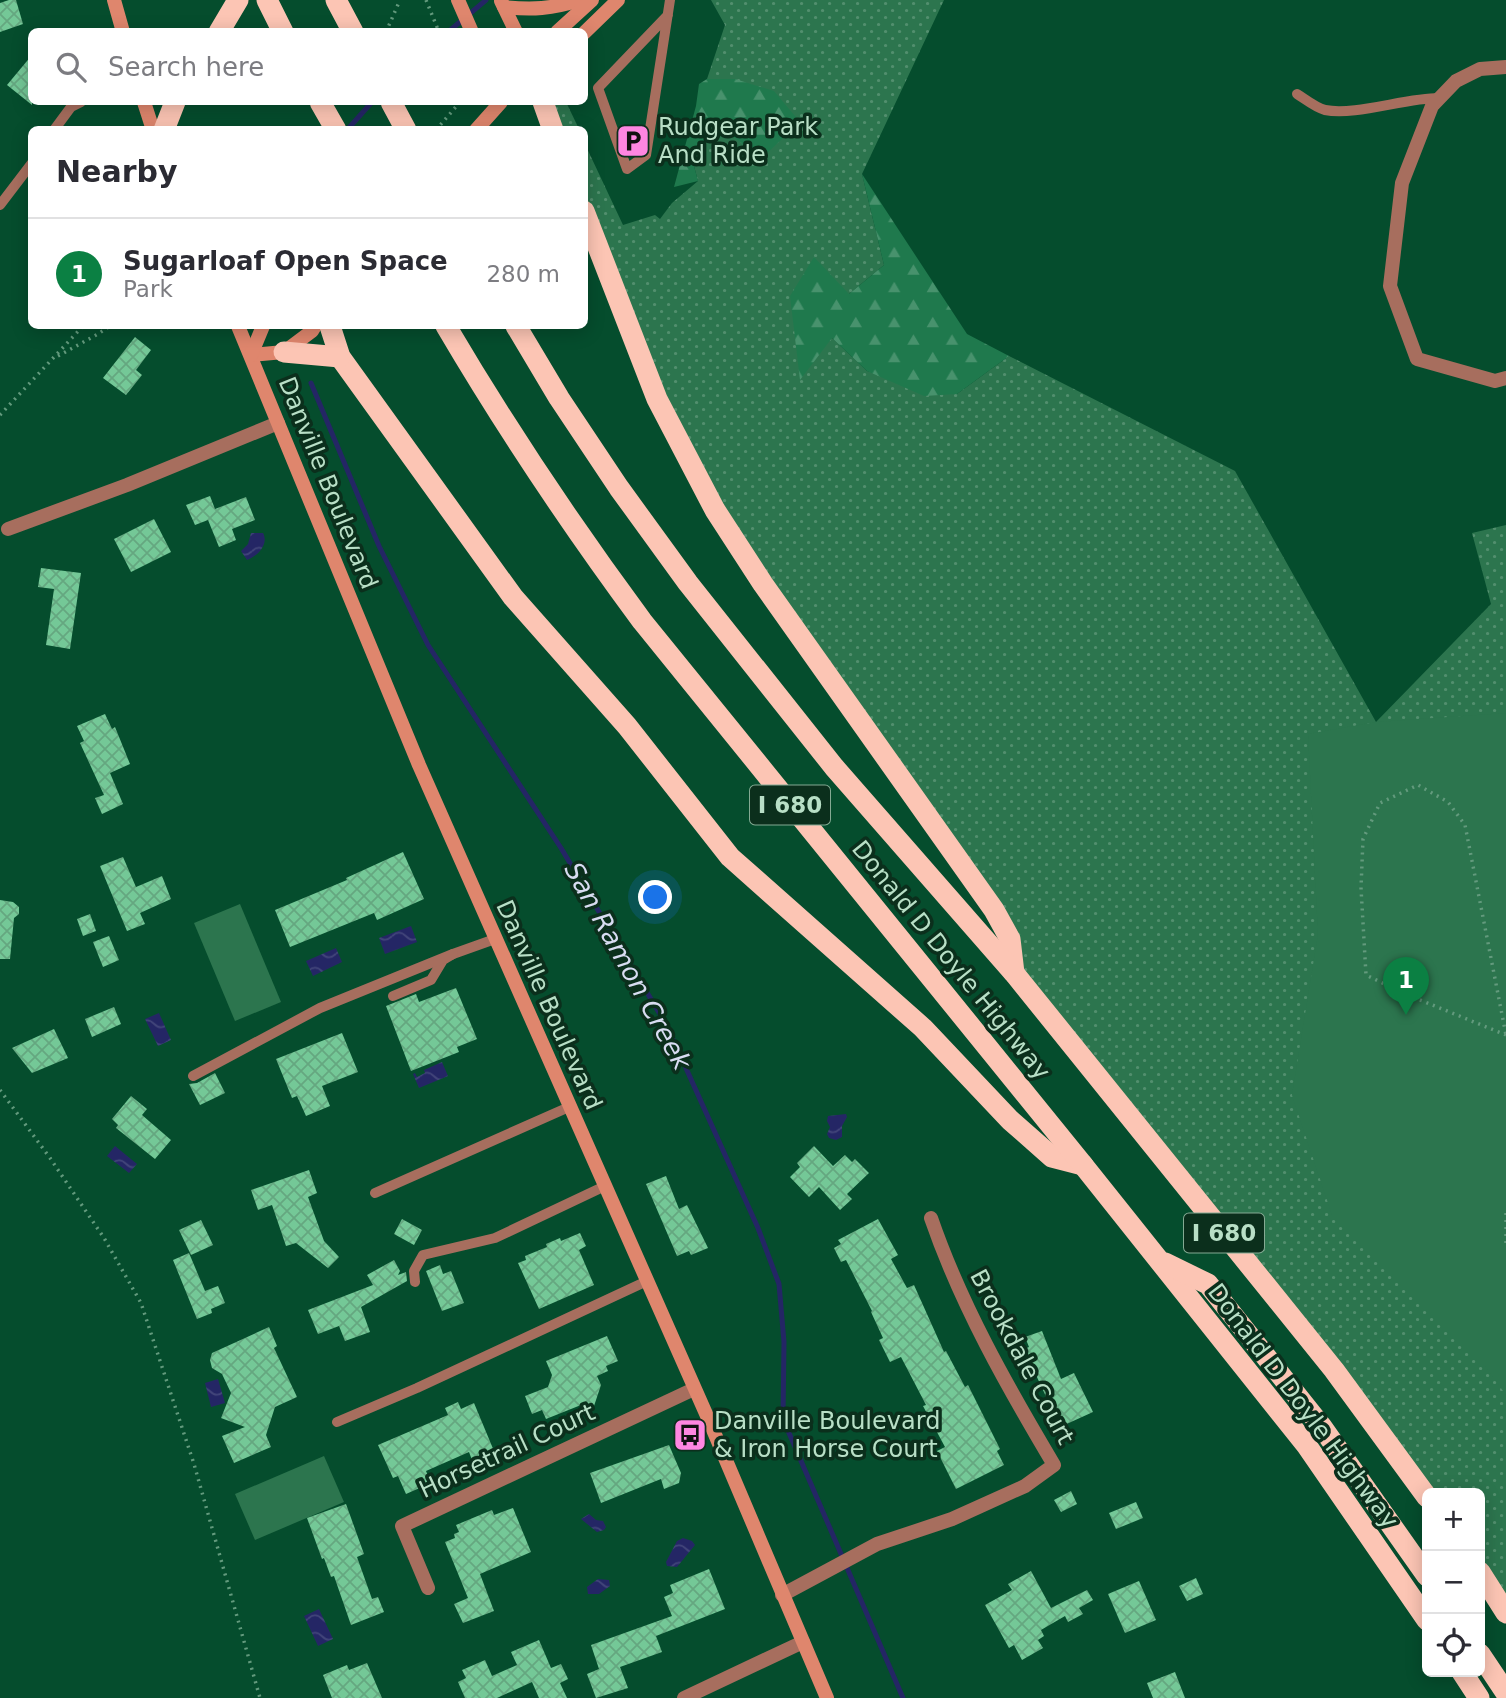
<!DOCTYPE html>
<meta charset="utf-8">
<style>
body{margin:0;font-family:"DejaVu Sans",sans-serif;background:#f7f7f7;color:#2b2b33}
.controls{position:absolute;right:21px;bottom:21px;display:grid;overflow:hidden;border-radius:10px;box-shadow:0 4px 18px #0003}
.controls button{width:63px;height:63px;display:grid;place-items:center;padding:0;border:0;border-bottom:2px solid #e1e1e2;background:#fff;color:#2b2b33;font:35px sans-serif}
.you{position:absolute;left:656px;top:898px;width:24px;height:24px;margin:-18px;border:5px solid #fff;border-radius:50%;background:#1a73e8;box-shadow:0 0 0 10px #1a73e833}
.badge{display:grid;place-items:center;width:46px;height:46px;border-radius:50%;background:#0b8043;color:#fff;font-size:23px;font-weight:700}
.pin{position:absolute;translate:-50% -58px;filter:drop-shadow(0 2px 4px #0008)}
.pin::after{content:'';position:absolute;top:37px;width:24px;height:21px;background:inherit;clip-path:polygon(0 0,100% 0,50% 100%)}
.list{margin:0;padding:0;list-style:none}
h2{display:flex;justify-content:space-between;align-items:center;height:91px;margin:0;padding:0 28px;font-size:30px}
h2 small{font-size:23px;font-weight:400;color:#7c7c81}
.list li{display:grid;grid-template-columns:46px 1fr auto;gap:21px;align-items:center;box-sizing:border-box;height:112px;padding:0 28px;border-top:2px solid #e1e1e2}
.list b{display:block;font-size:26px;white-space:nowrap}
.list p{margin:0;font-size:23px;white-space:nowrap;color:#7c7c81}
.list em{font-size:23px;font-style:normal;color:#7c7c81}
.icon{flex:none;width:38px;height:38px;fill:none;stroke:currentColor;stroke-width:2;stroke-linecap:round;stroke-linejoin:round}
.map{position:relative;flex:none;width:1506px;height:1698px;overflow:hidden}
.search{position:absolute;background:#fff;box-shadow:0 4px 18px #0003;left:28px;top:28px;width:560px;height:77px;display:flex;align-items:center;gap:18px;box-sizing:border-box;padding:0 24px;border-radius:10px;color:#7c7c81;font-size:26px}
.panel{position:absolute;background:#fff;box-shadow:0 4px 18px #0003;left:28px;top:126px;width:560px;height:203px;border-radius:10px}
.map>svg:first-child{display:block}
.grass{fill:url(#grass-dots)}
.forest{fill:url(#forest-firs)}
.park{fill:#2c754e}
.water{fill:url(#water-waves)}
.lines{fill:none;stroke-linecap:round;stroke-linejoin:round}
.stream{stroke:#242665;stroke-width:5}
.building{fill:url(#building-cross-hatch)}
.path{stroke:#639a7d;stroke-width:3.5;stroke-dasharray:2 5;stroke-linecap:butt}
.lane{stroke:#a76e5e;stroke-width:10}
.street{stroke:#a76e5e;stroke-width:14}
.secondary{stroke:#df866d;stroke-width:14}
.highway{stroke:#fcc5b4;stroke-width:21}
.highway-bridge{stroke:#fcc5b4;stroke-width:21}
.labels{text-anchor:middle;stroke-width:7;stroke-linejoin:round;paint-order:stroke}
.shield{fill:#0b2f1c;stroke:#84aa93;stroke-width:2}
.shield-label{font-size:23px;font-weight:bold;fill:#b8dfc6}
.poi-label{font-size:24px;fill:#b8dfc6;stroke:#0b2f1c;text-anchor:start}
.street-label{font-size:24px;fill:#b8dfc6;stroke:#0b2f1c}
.water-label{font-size:26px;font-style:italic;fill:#d8dcf1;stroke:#0b2f1c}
</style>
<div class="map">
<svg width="1506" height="1698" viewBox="0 0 1506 1698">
<defs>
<pattern id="grass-dots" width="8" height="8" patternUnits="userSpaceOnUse" patternTransform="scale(1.75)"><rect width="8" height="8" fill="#2c754e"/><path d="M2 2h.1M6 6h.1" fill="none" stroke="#528f6e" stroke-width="1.8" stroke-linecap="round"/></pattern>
<pattern id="forest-firs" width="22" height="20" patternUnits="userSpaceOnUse" patternTransform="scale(1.75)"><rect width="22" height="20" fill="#1f794d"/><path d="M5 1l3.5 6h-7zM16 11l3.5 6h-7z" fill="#48926d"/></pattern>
<pattern id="water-waves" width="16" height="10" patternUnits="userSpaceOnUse" patternTransform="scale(1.75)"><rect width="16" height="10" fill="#242665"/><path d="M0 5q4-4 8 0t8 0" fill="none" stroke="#42457a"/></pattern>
<pattern id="building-cross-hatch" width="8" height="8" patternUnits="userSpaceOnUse" patternTransform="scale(1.75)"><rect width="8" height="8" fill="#74c897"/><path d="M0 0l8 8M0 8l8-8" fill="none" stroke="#65a780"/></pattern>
</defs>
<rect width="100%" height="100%" fill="#054d2d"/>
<!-- grass -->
<g class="grass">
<polygon points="711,0 944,0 862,174 884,265 849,294 800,379 831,337 867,371 957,394 1009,356 1235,471 1376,722 1491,604 1472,533 1506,525 1506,1613 1480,1572 1480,1493 1427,1493 1014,973 1010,939 715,510 585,211 584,142 623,225 655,215 660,219 672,203 698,181 690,151 725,130 735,79 707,79 725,25"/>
<polygon points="543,102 566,102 579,129 553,129"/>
</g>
<!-- forest -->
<g class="forest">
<polygon points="707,79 735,79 774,91 800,122 761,159 725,130 690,151 698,181 674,187 696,106 699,84"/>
<polygon points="862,174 967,334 1009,356 957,394 924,396 867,371 832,338 800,380 790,296 814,257 849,294 884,265"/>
</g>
<!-- park -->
<g class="park">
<polygon points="1506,713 1506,1395 1485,1366 1332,1215 1292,1095 1318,934 1308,734 1376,722"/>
<polygon points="240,904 281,1002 235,1021 194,923"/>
<polygon points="324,1456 344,1502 255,1540 235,1494"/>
</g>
<!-- water -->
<g class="water">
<path d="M251,533H263C269,544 258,556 247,560L241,551L248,544Z"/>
<polygon points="411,926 417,942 385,954 379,938"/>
<polygon points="336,948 342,962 313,976 306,961"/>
<polygon points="159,1013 171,1040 158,1046 145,1019"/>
<polygon points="442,1062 448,1076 419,1088 413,1074 415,1073 417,1077 425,1073 424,1070"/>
<polygon points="846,1114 847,1117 842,1126 842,1137 836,1140 829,1138 827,1134 830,1127 827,1121 828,1116"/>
<polygon points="115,1146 137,1164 129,1173 107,1156"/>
<polygon points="218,1379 225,1403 211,1407 205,1383"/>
<polygon points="589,1514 596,1520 603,1521 606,1527 604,1530 597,1532 581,1519"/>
<polygon points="683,1538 692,1541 695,1545 677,1567 667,1566 666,1562 677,1541"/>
<polygon points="598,1579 609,1580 610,1586 599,1594 588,1594 587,1587"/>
<polygon points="319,1609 333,1639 318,1646 304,1616"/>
</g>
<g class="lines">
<!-- stream -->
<g class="stream">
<polyline points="448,32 486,0"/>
<polyline points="347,130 372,102"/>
<polyline points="311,383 379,546 428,645 561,848 667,1026 758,1228 779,1284 784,1342 783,1419 903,1698"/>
</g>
</g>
<!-- building -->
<g class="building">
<polygon points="9,0 16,0 23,24 0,32 0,3"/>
<polygon points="32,55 32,105 7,85"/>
<polygon points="135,337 151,350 136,370 142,375 126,395 103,378"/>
<polygon points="210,496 215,509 246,497 255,520 232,529 236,540 219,547 208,520 195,525 186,505"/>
<polygon points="154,519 171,552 131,572 114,539"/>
<polygon points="41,568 81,573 70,649 46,645 54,589 38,587"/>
<polygon points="105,714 112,729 115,727 130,764 110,773 123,804 102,814 95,798 104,795 80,743 84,741 77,726"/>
<polygon points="403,852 424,899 377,920 374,913 290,947 275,910 347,880 346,878"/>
<polygon points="123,857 136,887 162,876 171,899 140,913 145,924 127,931 100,866"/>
<polygon points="0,900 13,902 19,907 19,914 14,918 10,959 0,959"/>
<polygon points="90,914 96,931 83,936 77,919"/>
<polygon points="109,936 119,960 103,967 93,942"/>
<polygon points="456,988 477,1039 457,1047 459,1052 411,1071 386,1006 416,994 419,1002"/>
<polygon points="114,1007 121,1024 92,1037 85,1019"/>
<polygon points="54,1029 68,1058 32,1073 12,1048"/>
<polygon points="342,1033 358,1072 322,1086 330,1106 306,1116 297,1096 292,1098 276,1059"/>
<polygon points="215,1073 225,1093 200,1105 189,1084 197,1083"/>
<polygon points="131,1096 147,1109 142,1115 171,1140 155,1159 116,1128 118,1125 112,1119"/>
<polygon points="814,1146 833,1166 845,1155 852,1162 855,1159 869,1173 847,1194 852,1199 840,1210 819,1187 809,1197 790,1177 800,1167 797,1163"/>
<polygon points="309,1170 317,1193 308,1197 324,1241 339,1257 328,1268 296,1243 286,1246 272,1205 258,1210 251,1190"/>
<polygon points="666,1176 679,1209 687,1205 708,1248 691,1255 689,1251 677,1256 646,1184"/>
<polygon points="402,1219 422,1230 414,1245 394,1234"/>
<polygon points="878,1219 898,1255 891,1259 907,1288 914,1285 944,1352 946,1351 965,1387 968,1385 1000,1449 997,1451 1004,1465 956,1489 937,1451 945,1447 923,1406 926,1405 901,1357 890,1362 879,1340 883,1338 871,1312 872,1311 846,1260 841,1262 834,1248 841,1244 838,1240"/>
<polygon points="201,1220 213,1245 191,1255 179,1230"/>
<polygon points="580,1233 586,1246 579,1250 594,1285 539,1309 518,1263 526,1260 525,1256 547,1247 546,1244 560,1238 561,1241"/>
<polygon points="189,1253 205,1291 218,1286 225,1303 211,1309 212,1313 197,1319 173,1260"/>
<polygon points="394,1260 400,1271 398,1275 406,1272 407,1281 361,1307 370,1332 345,1341 339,1326 318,1334 308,1310 373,1285 367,1275"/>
<polygon points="440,1265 443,1274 451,1271 464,1303 442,1311 426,1271"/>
<polygon points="269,1327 277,1346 274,1348 297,1397 275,1407 266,1435 271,1447 234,1463 222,1436 245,1427 221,1418 231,1393 222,1374 212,1368 210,1360 212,1353"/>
<polygon points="1042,1331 1061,1379 1074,1373 1093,1412 1060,1427 1024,1349 1029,1347 1025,1337"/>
<polygon points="607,1336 618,1361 606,1366 608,1371 597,1376 601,1385 594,1406 583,1411 581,1405 546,1419 542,1410 532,1414 525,1396 548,1387 552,1375 546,1361"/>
<polygon points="458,1402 461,1409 474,1403 494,1451 472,1460 469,1452 426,1471 431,1483 406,1494 398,1476 393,1478 378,1445 448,1415 445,1408"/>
<polygon points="669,1445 681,1473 679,1483 664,1489 661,1479 601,1503 590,1473"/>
<polygon points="1071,1491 1077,1504 1061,1512 1054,1500"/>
<polygon points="1136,1502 1143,1518 1116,1529 1109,1513"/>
<polygon points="346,1504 364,1554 357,1557 372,1599 378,1597 384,1612 351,1625 334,1576 331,1577 324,1558 322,1559 307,1518"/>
<polygon points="513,1508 531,1552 480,1574 494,1611 463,1623 454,1604 468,1598 445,1542 455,1538 454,1534 459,1532 456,1525 492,1510 494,1515"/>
<polygon points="709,1569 725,1609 656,1636 662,1652 620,1667 628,1688 596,1698 587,1674 599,1669 591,1645 672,1616 664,1597 673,1593 670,1585"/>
<polygon points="1031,1571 1051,1608 1087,1590 1093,1600 1079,1608 1083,1614 1068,1622 1065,1616 1041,1630 1044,1636 1038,1640 1043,1648 1022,1660 1014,1645 1009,1648 985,1605 1012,1590 1008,1584"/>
<polygon points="1196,1578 1203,1594 1187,1601 1179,1586"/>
<polygon points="1139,1581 1156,1620 1125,1633 1108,1594"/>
<polygon points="539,1640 551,1668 561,1664 568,1679 560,1683 567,1698 539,1698 532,1682 497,1698 465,1698 458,1682 466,1678 462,1670 485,1660 492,1676 517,1665 511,1652"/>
<polygon points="367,1663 382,1698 332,1698 323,1675 347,1665 349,1670"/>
<polygon points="1175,1672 1185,1698 1153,1698 1147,1683"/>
</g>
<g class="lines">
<!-- path -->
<g class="path">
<polyline points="426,0 439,32"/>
<polyline points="386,32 400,0"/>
<polyline points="436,130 460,102"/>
<polyline points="58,356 98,334 110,326"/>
<polyline points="0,415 83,326"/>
<polyline points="1506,1035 1403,993 1366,975 1361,888 1363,839 1380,803 1418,785 1448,802 1465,825 1506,1035 1506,1036"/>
<polyline points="0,1090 50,1158 104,1238 141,1303 194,1464 260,1698"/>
<polyline points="1506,1213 1506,1244"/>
</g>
<!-- lane -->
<g class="lane">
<polyline points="668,15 598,88 627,169 646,155 670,0"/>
<path d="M1297,94C1305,99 1316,108 1325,110C1355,116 1405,98 1439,98"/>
<polyline points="54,130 71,107 81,102"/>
<polyline points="0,205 32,163"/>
<polyline points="393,996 431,980 443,960 453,954 495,939"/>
<polyline points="193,1076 320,1008 453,954"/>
<polyline points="375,1193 569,1107"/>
<polyline points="415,1282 414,1271 423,1255 495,1238 605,1186"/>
<polyline points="337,1422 417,1388 647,1281"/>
</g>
<!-- street -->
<g class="street">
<polyline points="1506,67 1480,69 1456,81 1432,106 1402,183 1390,286 1417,359 1495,381 1506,378"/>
<polyline points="8,529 127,485 278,423"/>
<polyline points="428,1588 402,1526 694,1389"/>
<path d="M782,1595L877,1544L952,1519L1025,1486L1054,1465C1007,1386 961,1305 931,1218"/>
<polyline points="684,1698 803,1642"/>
</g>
<!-- secondary -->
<g class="secondary">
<polyline points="114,0 123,32"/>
<polyline points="458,0 472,32"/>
<polyline points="501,1 516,32"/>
<path d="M504,7C531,10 553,9 579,0"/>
<polyline points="557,32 592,0"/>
<polyline points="584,33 618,0"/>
<polyline points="144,102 153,130"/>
<polyline points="476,130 501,102"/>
<polyline points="238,326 419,765 711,1425 827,1698"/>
<polyline points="251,355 284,352 312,331 315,326"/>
<polyline points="251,355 263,326"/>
</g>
<!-- highway -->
<g class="highway">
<polyline points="267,0 283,32"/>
<polyline points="336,0 353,32"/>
<polyline points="219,32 238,0"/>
<polyline points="391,102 406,130"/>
<polyline points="543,102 553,130"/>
<polyline points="164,130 175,102"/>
<polyline points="584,211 657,399 715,510 763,584 994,910 1010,939 1014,973"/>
<polyline points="330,326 340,357 513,597 627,726 730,857 923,1028 1010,1120 1052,1157 1083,1165"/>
<path d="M446,326C506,428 571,525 642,621L1083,1165L1307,1446L1427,1620"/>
<polyline points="516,326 559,398 619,488 688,583 834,767 1014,973 1334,1370 1427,1497"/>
<polyline points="284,352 340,357"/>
<polyline points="1165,1263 1208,1284 1322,1427 1427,1576"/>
<polyline points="1480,1572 1506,1613"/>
<polyline points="1480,1654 1506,1693"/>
<polyline points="1462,1672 1479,1698"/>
</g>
<!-- highway-bridge -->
<polyline class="highway-bridge" points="320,102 336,130"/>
</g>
<!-- icons -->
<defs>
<symbol id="parking-square" viewBox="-11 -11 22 22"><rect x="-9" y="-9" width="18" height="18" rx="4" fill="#fe86e1" stroke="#0b2f1c"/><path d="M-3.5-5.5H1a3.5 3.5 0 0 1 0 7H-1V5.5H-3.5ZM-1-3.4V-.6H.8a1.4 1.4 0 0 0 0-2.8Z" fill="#111"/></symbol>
<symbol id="bus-square" viewBox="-11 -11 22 22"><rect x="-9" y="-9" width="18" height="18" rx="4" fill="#fe86e1" stroke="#0b2f1c"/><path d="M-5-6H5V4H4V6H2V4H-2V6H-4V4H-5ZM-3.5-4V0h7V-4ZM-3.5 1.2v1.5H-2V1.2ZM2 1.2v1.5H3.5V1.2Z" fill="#111"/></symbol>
</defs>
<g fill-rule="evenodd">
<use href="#parking-square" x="614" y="122" width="38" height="38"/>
<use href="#bus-square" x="671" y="1416" width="38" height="38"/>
</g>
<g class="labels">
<!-- shield labels -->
<g class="shield">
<rect x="750" y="785.5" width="80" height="39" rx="5"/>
<rect x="1184" y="1213.5" width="80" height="39" rx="5"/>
</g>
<g class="shield-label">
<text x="790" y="813">I 680</text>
<text x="1224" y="1241">I 680</text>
</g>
<!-- poi labels -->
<g class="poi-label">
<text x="658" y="135">Rudgear Park<tspan x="658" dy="28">And Ride</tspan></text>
<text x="714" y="1429">Danville Boulevard<tspan x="714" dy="28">&amp; Iron Horse Court</tspan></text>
</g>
<!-- street labels -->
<g class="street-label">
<text transform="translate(328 483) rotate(68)" y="8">Danville Boulevard</text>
<text transform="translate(951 960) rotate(51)" y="8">Donald D Doyle Highway</text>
<text transform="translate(549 1005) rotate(66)" y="8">Danville Boulevard</text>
<text transform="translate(1022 1357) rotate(62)" y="8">Brookdale Court</text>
<text transform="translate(1303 1406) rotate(53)" y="8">Donald D Doyle Highway</text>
<text transform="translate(507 1451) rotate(-25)" y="8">Horsetrail Court</text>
</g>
<!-- water labels -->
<g class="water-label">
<text transform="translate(628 966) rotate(61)" y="9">San Ramon Creek</text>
</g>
</g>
</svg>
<div class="controls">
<button>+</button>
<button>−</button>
<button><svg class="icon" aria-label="locate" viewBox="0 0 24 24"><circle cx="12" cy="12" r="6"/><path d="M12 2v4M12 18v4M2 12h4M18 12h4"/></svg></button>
</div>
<div class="you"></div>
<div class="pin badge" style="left:1406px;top:1015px">1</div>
<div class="search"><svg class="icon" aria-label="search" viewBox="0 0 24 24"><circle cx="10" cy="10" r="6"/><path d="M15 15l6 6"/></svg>Search here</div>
<section class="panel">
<h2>Nearby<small></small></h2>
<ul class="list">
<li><span class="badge">1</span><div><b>Sugarloaf Open Space</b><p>Park</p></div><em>280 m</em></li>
</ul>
</section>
</div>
